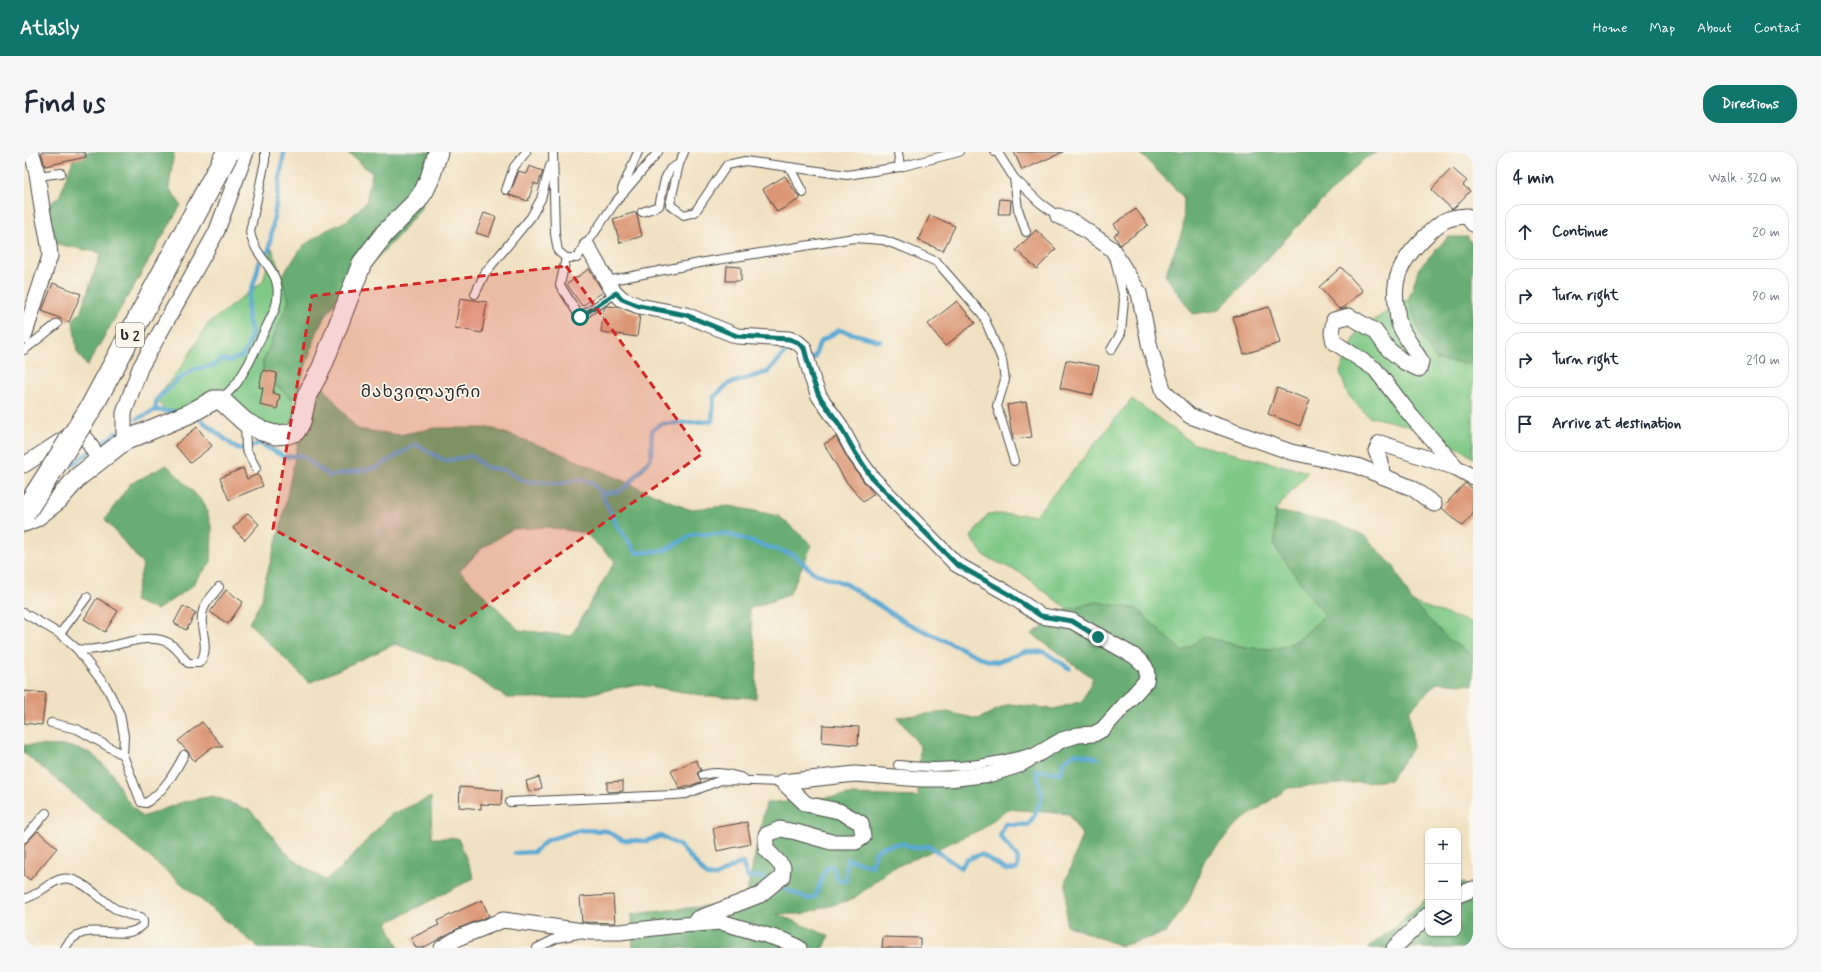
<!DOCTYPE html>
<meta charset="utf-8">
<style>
body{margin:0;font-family:Mynerve,"Noto Sans Georgian",sans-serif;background:#f6f6f7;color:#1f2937}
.controls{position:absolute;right:12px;bottom:12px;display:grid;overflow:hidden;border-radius:8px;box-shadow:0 1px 3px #0004}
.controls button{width:36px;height:36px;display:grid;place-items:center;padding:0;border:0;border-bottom:1px solid #e0e1e3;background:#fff;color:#1f2937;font:20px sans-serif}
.stop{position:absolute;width:12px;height:12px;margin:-9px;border:3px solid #0f766e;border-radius:50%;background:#fff}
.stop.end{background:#0f766e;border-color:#fff;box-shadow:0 1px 4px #0008}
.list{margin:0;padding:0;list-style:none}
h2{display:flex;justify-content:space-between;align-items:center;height:52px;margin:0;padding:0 16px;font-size:17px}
h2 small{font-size:13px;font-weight:400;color:#747a83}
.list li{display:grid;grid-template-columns:26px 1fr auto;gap:12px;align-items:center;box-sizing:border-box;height:56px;margin:0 8px 8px;padding:0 8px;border:1px solid #e0e1e3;border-radius:16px}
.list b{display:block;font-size:15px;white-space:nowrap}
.list em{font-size:13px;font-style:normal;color:#747a83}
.icon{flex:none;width:22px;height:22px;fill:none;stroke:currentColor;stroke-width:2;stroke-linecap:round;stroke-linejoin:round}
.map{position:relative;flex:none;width:1449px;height:796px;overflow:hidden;border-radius:16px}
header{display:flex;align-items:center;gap:24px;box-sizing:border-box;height:56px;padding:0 20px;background:#0f766e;color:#fff}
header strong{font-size:19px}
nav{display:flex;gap:22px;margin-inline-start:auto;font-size:14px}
.intro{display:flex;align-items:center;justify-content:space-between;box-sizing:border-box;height:96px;padding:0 24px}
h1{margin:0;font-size:28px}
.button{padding:10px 18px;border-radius:16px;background:#0f766e;color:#fff;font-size:14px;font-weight:700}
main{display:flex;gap:24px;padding:0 24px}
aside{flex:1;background:#fff;border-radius:16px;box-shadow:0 1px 3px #0004}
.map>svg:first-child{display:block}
.green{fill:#7fc986;stroke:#557a58}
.forest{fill:#67ad73;stroke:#496c4f;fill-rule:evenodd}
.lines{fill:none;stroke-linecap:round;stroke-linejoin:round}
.stream{stroke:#5aa9d4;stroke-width:4.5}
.building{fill:#dc9674}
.service-casing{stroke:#494642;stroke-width:10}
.minor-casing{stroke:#494642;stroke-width:17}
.tertiary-casing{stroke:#494642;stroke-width:21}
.service{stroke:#fff;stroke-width:8}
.minor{stroke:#fff;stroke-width:15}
.tertiary{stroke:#fff;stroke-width:19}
.trunk-bridge-casing{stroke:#494642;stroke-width:24;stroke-linecap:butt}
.trunk-bridge{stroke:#fff;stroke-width:22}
.route{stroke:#0f766e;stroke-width:5}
.marked{fill:#d62828;fill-opacity:0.2;stroke:#d62828;stroke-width:3;stroke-dasharray:8 5;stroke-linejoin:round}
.labels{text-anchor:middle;stroke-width:3.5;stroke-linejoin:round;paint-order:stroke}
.shield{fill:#fbf7ec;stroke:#696865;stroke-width:1}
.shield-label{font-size:14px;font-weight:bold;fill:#2b2b2b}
.quarter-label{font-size:17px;letter-spacing:1px;fill:#2b2b2b;stroke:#fbf7ec}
</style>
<header>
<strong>Atlasly</strong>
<nav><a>Home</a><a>Map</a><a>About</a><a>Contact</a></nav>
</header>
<div class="intro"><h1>Find us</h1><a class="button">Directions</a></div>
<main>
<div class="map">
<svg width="1449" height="796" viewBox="0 0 1449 796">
<rect width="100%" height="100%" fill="#fbf7ec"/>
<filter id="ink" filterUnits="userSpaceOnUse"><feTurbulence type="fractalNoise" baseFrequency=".025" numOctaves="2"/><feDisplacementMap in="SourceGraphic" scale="8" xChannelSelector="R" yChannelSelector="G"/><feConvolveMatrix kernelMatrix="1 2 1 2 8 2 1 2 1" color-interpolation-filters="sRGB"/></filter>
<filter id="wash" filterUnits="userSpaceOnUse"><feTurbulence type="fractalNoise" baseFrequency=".012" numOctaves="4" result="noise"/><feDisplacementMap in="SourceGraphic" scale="16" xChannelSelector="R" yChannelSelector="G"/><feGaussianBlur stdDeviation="0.9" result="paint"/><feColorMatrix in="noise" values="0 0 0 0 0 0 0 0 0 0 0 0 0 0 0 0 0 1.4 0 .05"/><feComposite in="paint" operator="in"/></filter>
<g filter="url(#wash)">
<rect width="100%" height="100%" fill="#f1e1c3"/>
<!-- green -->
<g class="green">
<polygon points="248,96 265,148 239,210 239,223 270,248 269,268 258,277 245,278 197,248 148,268 132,246 158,214 184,172 239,129"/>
<polygon points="1385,146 1396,181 1412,208 1449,212 1449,306 1438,298 1381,273 1344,264 1324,243 1316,220 1334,178"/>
<path d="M1108,247L1170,292L1284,320L1251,359V395L1301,464C1292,471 1284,480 1275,487C1249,506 1208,493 1180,484L1159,500L1113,457L1072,450L1043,457L999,422L960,404L947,385L964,362L1012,363Z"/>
<polygon points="1387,450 1449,471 1449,504 1424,487"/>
</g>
<!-- forest -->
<g class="forest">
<polygon points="52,0 150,0 145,36 157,53 63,214 53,200 49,168 57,159 77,101 18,89 16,62 36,43"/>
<polygon points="323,0 414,0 397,56 375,83 312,148 295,175 270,248 239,223 239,210 265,148 257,125 279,94 301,79 324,68 342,50 348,21"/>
<polygon points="1115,0 1353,0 1340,7 1285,62 1195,158 1169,162 1141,123 1159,77 1160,46"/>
<polygon points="1424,85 1444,85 1449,94 1449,212 1412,208 1396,181 1385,146 1395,116"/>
<path d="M296,231L333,277L375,283L410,276H467L531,299L664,357L706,354L755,364L788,393L765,443L725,457L733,503L732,546L683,544L613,532L544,546H483L436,515L371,492L285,531L225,471L238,448L240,432L257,373L274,290L291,256ZM523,375L561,381L591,409L547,484L495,478L436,419L457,397L489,377Z"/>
<polygon points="143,313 181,352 188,378 187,410 167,435 133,458 110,449 119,413 81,367 106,332"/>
<path d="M1251,359L1310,370L1341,384L1370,415L1388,450L1424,487L1449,504V533L1414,530L1385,559L1389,595L1366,628L1264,636L1214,671L1180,709L1165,748L1142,781L1097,794L1042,773V728L1058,683L1045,662L983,657L958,677L867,717L829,747L778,762H753L805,784L800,796H609L608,762L721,750L742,651L826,643L894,645L896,594L873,565L923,560L954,567L985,552L1030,557L1059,549L1069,526L1008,482L1043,457L1072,450L1113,457L1159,500L1180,484C1208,493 1249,506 1275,487C1284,480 1292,471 1301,464L1251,395Z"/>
<polygon points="0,593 43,594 67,601 88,621 101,646 118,665 159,650 189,644 227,659 267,706 301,728 316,717 366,663 407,645 408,686 434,686 450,726 363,771 375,796 235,796 0,601"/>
<polygon points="1439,731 1449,738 1449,796 1343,796 1367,778 1404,745 1404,781 1434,781 1434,732"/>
</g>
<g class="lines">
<!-- stream -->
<g class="stream">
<polyline points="242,102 245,98 260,0"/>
<polyline points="786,206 790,206 796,190 815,178 856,189"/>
<path d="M131,258L133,247L156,226L171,217L189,214L197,207L207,209C210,206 212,207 216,205C223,201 226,187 228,180C216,149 231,139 235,110"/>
<polyline points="172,264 212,296 222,297 235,291 261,305 277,303 305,324 352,316 392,292 421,309 448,304 461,315 480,318 500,329 536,332 556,327 568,331 577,341 595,377 613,401 642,398 669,382 703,382 770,403 790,421 820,431 881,470 962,508 973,510 1000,500 1020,500 1045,516"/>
<polyline points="113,267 131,258 152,260"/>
<polyline points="36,321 92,281"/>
<polyline points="577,341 594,340 603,334 627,306 628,279 636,272 688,269 690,245 704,232 744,220 763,198 772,199 777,206"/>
<polyline points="491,701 510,700 523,688 556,678 583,679 598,688 622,689 637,684 656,694 683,724 692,724 718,710 724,726 733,724 784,747 791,745 802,716 809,714 814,729 822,729 823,707 848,714 850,702 858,695 878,691 888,696 905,694 937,716 942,708 957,702 982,718 993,717 994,706 976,684 981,672 1004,673 1012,661 1018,644 1012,618 1037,621 1039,610 1052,601 1073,606"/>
</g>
</g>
<g id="blocks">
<!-- building -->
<g class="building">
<polygon points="17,0 61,0 62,5 21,14"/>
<polygon points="990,0 1039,0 998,18"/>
<polygon points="505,14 519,19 514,33 510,31 504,49 485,43 495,19 502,22"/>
<polygon points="1428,16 1443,29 1439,33 1446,39 1430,56 1428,57 1407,38"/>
<polygon points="761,24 776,47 753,60 739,37"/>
<polygon points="976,47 987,48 986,62 974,62"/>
<polygon points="1112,57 1124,73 1096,93 1090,83 1095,80 1090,72"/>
<polygon points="612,60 618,84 596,91 589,67"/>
<polygon points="460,61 472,65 465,85 452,81"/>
<polygon points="906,63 931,74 919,99 894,88"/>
<polygon points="1012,78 1032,97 1013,117 992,98"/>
<polygon points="703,114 717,115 717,129 702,129"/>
<polygon points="1317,115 1339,139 1319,156 1315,157 1295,135"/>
<polygon points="565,117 579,140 558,154 543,132"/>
<polygon points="29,131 57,142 45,170 18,159"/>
<polygon points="436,146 463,150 458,181 431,176"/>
<polygon points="933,149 951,171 921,194 904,172"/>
<polygon points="583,154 595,155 616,163 613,185 577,180 580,156"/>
<polygon points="1245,155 1256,191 1220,202 1209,165"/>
<polygon points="1042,208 1075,214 1069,243 1036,236"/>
<polygon points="239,218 253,221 249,241 256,243 253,257 236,253 239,236 235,235"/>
<polygon points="1253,236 1286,248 1276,274 1244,262"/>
<polygon points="1002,250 1008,285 989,287 983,253"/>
<polygon points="173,275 188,294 166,311 151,293"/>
<polygon points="812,285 824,307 841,331 850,342 839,350 821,328 800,292"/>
<polygon points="219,316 223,327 234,322 239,334 205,348 196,326"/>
<polygon points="1441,331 1449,337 1449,362 1438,374 1418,356"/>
<polygon points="224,361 235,372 221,388 209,376"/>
<polygon points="202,438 219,450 204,472 186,460"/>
<polygon points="73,446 94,459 81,480 60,467"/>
<polygon points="159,454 172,461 162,478 150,471"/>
<polygon points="0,539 22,541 18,573 0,571"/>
<polygon points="178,570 199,595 188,595 170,609 164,600 154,589"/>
<polygon points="799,573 835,575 834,593 798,590"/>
<polygon points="672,608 677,618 673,621 677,630 656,637 647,619"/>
<polygon points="515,625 518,636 505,640 502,629"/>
<polygon points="599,629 599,639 583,640 583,630"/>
<polygon points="436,635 478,638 477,653 457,652 457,657 435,655"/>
<polygon points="723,670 727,692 693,699 689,676"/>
<polygon points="14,679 33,696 6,728 0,723 0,693"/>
<polygon points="589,743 591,771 558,770 556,745"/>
<polygon points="458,748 465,764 433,777 399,796 392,796 387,786 415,773 413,769"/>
<polygon points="859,785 896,786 896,796 858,796"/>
</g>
</g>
</g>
<g filter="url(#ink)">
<use href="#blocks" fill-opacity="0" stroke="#494642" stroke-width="1"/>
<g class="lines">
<defs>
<g id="service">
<polyline points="529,0 531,82 534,99 542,106 553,106 590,52 634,0"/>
<polyline points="660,0 655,12 646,53 660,63 671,60 703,13 721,9 823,23 876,15 935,0"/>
<polyline points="874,0 876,15"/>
<polyline points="971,0 974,1 990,26 1016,51 1034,64"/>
<polyline points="766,16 779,41"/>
<polyline points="14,24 37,21"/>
<polyline points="990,26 994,57 1002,80"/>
<polyline points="598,37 614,0"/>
<polyline points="482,38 490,15 502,0"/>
<polyline points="618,60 635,54 641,27 646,17 655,12"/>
<polyline points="542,106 536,133 556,165 592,141"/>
<polyline points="583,129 686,109 830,86 859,88 881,96 913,110 959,163 978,208 981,228 973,254 990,309"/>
<polyline points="451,142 461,121 507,65 517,47 526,14"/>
<polyline points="0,198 33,172"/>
<polyline points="1087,198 1097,181 1100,147 1092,112"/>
<path d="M197,248L213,231L225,211L251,157C263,117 232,112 226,80L241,9V0"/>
<polyline points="221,271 222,297 232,316"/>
<path d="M0,461L36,482L53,497L83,536L96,562L100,584L99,603L117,650L122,651C140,639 150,622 160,603"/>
<polyline points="36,482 63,445"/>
<path d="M53,497C83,502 120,477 145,491C153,496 158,504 164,511H175C189,496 172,473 180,456C183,448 191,441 195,435"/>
<polyline points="27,571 53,577 99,603"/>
<path d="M874,613C919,618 962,614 1005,601"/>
<path d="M679,623C693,619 706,622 719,626"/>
<polyline points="486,650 650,643 662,642 697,628 759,630"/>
<polyline points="0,686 22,661"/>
<path d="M0,747C14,744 24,730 38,727C55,723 77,748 90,756C98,761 108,764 117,765L119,768V773C98,794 60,762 41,796"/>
<polyline points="513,796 533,786 554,782"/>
</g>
<g id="minor">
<polyline points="1034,64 1051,71 1088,97 1115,141 1126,196 1140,240 1166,264 1267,300 1333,314 1388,336 1410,352"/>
<path d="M563,94L587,136L598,147L615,154L662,163L713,184L765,187L773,190L780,196L788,226L795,244L815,272L831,302L848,326L932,412L983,441L1017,464L1048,469L1110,504C1121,513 1125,516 1122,529L1079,577L1070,582L1054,583L1038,588L995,613L967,622L925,627H897L831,622L759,630"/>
<path d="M0,184L26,104C25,85 19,67 17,49C14,31 14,16 7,0"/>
<polyline points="100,289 100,261 116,216 192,81 222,0"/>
<polyline points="0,313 49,281 58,282 64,289 75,309"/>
<path d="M1433,316L1388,265L1351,217L1310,190L1308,181L1310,168L1325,164L1351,179L1364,197L1380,210L1395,217L1397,209C1390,197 1381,185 1375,172C1374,168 1373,162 1373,157C1367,127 1378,108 1399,87C1415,71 1420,65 1443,64L1449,72"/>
<polyline points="1358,324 1357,310 1352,299 1356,291 1433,316 1449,325"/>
<polyline points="1434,743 1449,737"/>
<polyline points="673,767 736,743 758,725 759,715 742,697 742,683 756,677 772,680 807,690 832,690 839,685 837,671 815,659 782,652 759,630"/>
<polyline points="418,796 436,785 479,768 566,780 596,780 647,774 697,770 762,789 775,796"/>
<polyline points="1370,796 1404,763"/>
</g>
<polyline id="tertiary" points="0,370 12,365 34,348 54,325 100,289 167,261 190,248 197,248 221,270 238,279 251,283 264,282 272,279 277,270 283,243 298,215 338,111 361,81 393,49 400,39 406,26 414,0"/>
</defs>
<!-- service casing -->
<use href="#service" class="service-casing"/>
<!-- minor casing -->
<use href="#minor" class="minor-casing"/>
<!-- tertiary casing -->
<use href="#tertiary" class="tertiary-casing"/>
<!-- service -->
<use href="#service" class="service"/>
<!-- minor -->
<use href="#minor" class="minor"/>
<!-- tertiary -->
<use href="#tertiary" class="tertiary"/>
<defs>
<polyline id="trunk-bridge" points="0,361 67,256 204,0"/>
</defs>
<!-- trunk-bridge casing -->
<use href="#trunk-bridge" class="trunk-bridge-casing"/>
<!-- trunk-bridge -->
<use href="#trunk-bridge" class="trunk-bridge"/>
</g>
</g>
<g class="lines" filter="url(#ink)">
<!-- route -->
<polyline class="route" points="556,165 592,141 598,147 615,154 662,163 713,184 765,187 773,190 780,196 788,226 795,244 815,272 832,302 848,326 932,412 983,441 1017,464 1048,469 1074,485"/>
</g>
<!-- marked area -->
<path class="marked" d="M542,114L678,302L430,476L249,377L288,144Z"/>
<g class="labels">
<!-- shield labels -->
<rect class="shield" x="92" y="171" width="28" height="24" rx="3"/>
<g class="shield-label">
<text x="106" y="188">ს 2</text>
</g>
<!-- quarter labels -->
<g class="quarter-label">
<text x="397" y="245">მახვილაური</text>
</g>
</g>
</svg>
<div class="controls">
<button>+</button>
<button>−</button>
<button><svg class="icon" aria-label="layers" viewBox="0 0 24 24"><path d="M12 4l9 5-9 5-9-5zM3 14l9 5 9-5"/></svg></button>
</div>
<div class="stop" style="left:556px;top:165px"></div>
<div class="stop end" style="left:1074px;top:485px"></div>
</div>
<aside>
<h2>4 min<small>Walk · 320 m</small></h2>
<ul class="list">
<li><svg class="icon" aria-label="ahead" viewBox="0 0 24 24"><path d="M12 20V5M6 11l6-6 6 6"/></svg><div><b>Continue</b></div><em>20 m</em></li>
<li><svg class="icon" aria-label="right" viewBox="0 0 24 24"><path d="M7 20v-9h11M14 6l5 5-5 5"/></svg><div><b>Turn right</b></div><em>90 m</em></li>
<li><svg class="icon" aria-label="right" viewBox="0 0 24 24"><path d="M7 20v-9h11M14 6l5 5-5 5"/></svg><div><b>Turn right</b></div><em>210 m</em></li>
<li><svg class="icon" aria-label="arrive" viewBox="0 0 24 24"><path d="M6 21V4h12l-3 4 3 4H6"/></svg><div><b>Arrive at destination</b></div></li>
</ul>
</aside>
</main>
